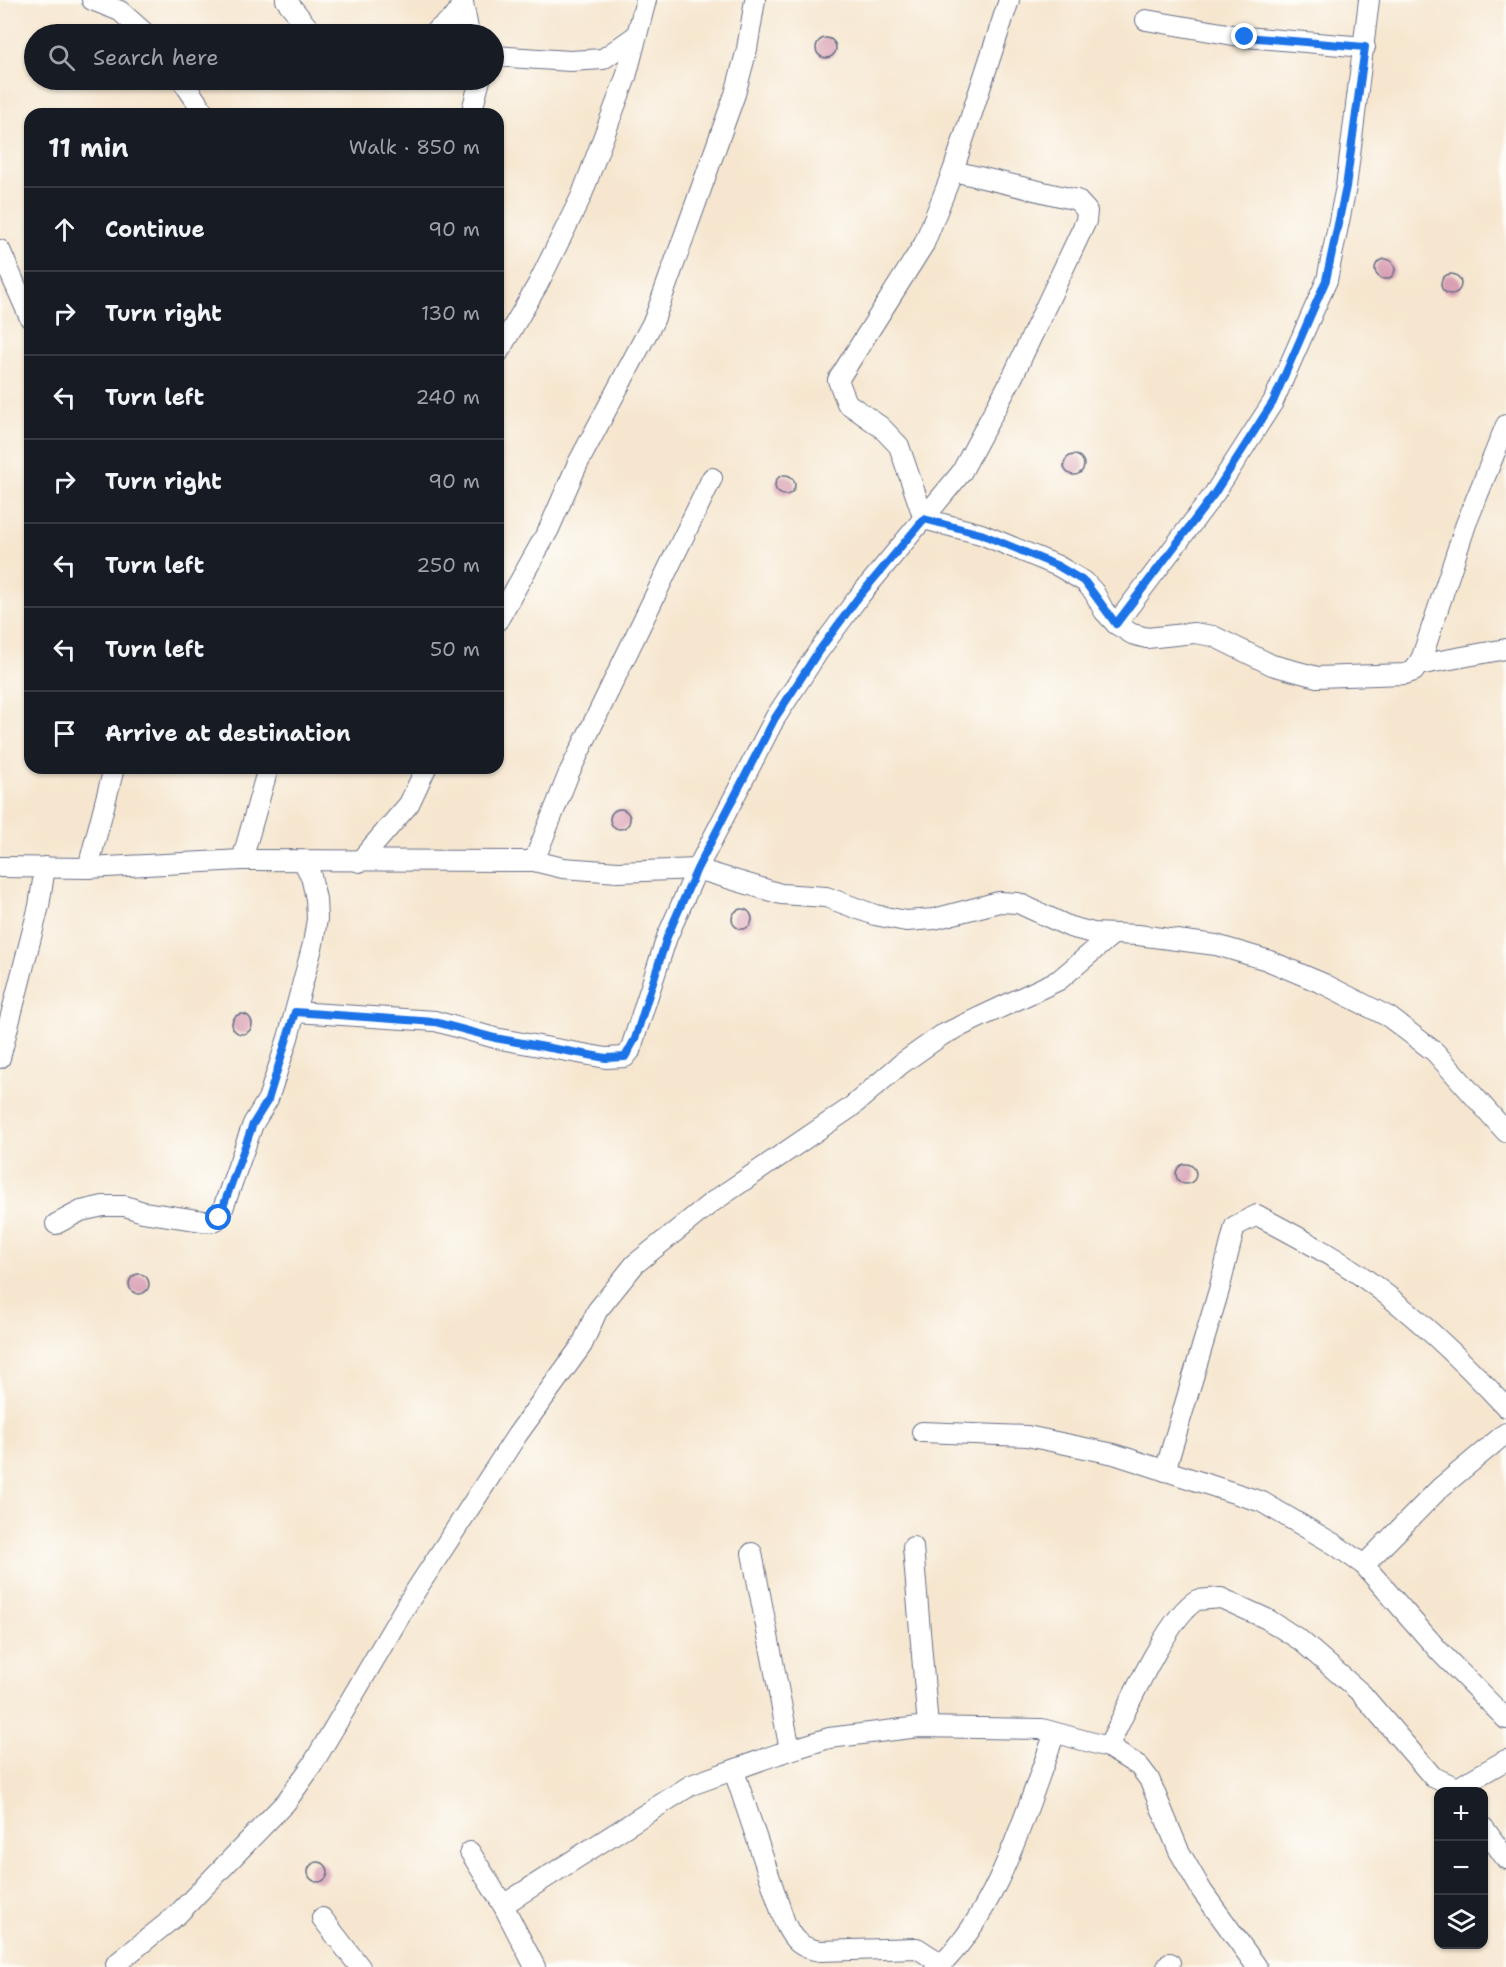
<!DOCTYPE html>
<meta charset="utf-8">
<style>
body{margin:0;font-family:"Shantell Sans",sans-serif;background:#20242c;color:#f1f3f6}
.controls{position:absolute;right:18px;bottom:18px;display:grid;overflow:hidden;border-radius:12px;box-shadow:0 2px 4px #0004}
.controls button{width:54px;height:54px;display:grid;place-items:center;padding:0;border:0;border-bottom:2px solid #363941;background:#171b24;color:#f1f3f6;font:30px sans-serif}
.stop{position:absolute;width:18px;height:18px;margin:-14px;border:4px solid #1a73e8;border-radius:50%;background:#fff}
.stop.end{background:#1a73e8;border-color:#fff;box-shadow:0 2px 6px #0008}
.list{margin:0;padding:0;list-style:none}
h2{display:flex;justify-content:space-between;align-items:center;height:78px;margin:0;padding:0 24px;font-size:26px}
h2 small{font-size:20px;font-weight:400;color:#9ea1a6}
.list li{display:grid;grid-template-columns:39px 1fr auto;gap:18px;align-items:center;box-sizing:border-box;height:84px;padding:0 24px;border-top:2px solid #363941}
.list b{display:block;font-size:22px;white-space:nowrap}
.list em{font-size:20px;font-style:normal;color:#9ea1a6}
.icon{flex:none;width:33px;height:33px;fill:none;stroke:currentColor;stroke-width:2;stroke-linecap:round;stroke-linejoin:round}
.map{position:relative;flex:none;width:1506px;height:1967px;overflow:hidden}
.search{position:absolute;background:#171b24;box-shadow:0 2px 4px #0004;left:24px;top:24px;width:480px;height:66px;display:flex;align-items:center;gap:15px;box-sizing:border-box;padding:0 21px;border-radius:33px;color:#9ea1a6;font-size:22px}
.panel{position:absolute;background:#171b24;box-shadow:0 2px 4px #0004;left:24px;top:108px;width:480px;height:666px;border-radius:18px}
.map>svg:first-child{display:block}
.building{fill:#d99fb3}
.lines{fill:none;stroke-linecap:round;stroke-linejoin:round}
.minor-casing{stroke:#686f86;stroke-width:22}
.minor{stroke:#fff;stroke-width:20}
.route{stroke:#1a73e8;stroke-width:8}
</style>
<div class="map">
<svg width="1506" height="1967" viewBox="0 0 1506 1967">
<rect width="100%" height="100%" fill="#fdfcf7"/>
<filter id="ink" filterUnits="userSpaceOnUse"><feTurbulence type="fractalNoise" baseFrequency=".0167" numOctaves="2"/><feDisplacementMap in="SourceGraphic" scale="12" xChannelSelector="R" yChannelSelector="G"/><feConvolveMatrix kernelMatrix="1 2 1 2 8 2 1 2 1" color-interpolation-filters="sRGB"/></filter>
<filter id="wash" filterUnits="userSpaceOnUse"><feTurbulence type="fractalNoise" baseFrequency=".008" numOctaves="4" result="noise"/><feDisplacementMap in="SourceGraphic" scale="24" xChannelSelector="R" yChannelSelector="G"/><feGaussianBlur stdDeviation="1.35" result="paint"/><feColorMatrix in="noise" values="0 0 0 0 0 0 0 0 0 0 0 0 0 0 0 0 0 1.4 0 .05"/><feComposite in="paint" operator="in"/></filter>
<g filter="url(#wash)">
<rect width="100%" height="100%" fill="#f6e6cf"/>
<g id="blocks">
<!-- building -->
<g class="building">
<circle cx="826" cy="48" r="10"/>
<circle cx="1385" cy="269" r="10"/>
<circle cx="1451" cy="284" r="10"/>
<circle cx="1074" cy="465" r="10"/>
<circle cx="785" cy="485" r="10"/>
<circle cx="620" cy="819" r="10"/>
<circle cx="742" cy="919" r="10"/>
<circle cx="242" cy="1024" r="10"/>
<circle cx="1186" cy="1174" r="10"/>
<circle cx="139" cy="1284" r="10"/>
<circle cx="318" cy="1872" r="10"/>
</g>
</g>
</g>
<g filter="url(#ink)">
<use href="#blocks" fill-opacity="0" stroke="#686f86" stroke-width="1.5"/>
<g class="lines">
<defs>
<g id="minor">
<polyline points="92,0 120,11 146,34"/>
<polyline points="286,0 313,34"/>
<polyline points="463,3 469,34"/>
<polyline points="1146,20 1245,37 1365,47"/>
<polyline points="432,34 456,16 463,0"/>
<polyline points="494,56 570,61 603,59 637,35"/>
<polyline points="182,80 205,114"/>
<polyline points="471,114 480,80"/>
<polyline points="0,250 30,318"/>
<polyline points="498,353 538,284 581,197 626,77 646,0"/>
<polyline points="924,519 981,534 1058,566 1085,582 1094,592 1104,611 1116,624 1132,634 1147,638 1194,633 1213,636 1272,665 1317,677 1405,674 1414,671 1422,657 1466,524 1506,425"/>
<polyline points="924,519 899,446 881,427 847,403 838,380 924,244 953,171 1009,0"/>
<polyline points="498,620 549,529 577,465 654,320 735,94 747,49 755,0"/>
<polyline points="1116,624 1214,494 1273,402 1327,280 1346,187 1369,0"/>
<polyline points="1418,665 1506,649"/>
<polyline points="242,860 268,768"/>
<polyline points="534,861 569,773 712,478"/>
<polyline points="359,862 409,804 426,768"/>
<polyline points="0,867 88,868 242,860 534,861 563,868 618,872 697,869 781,894 826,897 875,915 906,921 934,919 999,902 1018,903 1070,927 1093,933 1138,935 1216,945 1267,960 1324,984 1389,1017 1435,1052 1506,1132"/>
<polyline points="88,868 114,768"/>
<polyline points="295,1012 435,1021 495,1038 606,1058 625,1057 630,1051 667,937 697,869 775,718 818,652 857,599 961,473 1013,376 1086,221 1087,211 1077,200 953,171"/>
<polyline points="0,1058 39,906 45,867"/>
<polyline points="56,1224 81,1211 103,1206 125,1206 143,1212 210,1222 216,1220 221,1214 253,1124 268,1099 288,1038 313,944 317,919 316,899 311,876 303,861"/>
<polyline points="922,1432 1027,1436 1114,1454 1262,1502 1334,1544 1364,1565 1439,1651 1506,1719"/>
<path d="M1165,1471L1219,1290L1235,1226L1257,1215C1296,1236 1335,1256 1371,1283C1420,1319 1465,1363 1506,1407"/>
<polyline points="913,1547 928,1727"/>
<polyline points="752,1553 790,1750"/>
<polyline points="1364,1565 1440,1488 1506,1433"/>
<path d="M1108,1747C1124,1715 1168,1615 1197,1600L1221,1598L1267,1619L1300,1640L1361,1693L1433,1777L1460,1789"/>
<path d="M734,1771L785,1923C793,1941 801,1948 820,1951L917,1948L934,1959L936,1967"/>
<polyline points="1459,1792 1464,1784 1506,1760"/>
<polyline points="1484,1828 1506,1859"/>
<polyline points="470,1852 503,1905 535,1967"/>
<polyline points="503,1905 691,1785 778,1754 829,1738 919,1727 1042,1729 1108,1747 1139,1766 1149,1779 1179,1851 1202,1891 1257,1967"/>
<polyline points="322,1918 360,1967"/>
<polyline points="116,1964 177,1915 286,1802 311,1767 407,1604 517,1435 582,1345 597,1311 635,1264 711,1203 850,1108 901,1064 942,1035 1059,980 1113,934"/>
<path d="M939,1967C999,1910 1026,1809 1055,1733"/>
<polyline points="1167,1967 1170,1963"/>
</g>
</defs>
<!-- minor casing -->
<use href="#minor" class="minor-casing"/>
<!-- minor -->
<use href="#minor" class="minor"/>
</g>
</g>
<g class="lines" filter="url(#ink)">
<!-- route -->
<polyline class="route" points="219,1218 253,1124 268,1100 295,1012 435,1022 495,1038 606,1058 625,1057 635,1039 667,937 697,869 775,718 818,652 857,599 924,519 981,534 1058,566 1085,582 1116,624 1214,494 1273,402 1326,280 1346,187 1365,47 1245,37"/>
</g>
</svg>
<div class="controls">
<button>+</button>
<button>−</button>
<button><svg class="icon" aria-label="layers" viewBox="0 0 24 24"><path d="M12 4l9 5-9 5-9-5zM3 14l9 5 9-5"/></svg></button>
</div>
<div class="stop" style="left:219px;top:1218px"></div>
<div class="stop end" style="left:1245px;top:37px"></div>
<div class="search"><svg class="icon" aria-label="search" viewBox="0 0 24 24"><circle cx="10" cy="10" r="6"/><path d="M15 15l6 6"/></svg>Search here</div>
<section class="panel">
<h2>11 min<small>Walk · 850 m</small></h2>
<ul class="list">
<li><svg class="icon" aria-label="ahead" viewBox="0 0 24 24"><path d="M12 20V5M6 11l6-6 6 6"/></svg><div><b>Continue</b></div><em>90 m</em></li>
<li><svg class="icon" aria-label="right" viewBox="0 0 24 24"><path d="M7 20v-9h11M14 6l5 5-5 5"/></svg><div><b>Turn right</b></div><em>130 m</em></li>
<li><svg class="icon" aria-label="left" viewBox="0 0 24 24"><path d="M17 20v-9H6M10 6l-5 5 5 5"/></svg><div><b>Turn left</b></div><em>240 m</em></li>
<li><svg class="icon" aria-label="right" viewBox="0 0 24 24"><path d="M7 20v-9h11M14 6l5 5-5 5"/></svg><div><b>Turn right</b></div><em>90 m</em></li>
<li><svg class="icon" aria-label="left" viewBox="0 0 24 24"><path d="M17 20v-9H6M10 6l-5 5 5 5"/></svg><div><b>Turn left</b></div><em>250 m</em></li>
<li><svg class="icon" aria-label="left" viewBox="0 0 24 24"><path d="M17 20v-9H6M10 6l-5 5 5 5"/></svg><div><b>Turn left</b></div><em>50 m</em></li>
<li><svg class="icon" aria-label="arrive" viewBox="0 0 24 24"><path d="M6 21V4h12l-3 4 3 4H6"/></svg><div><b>Arrive at destination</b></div></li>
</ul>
</section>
</div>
